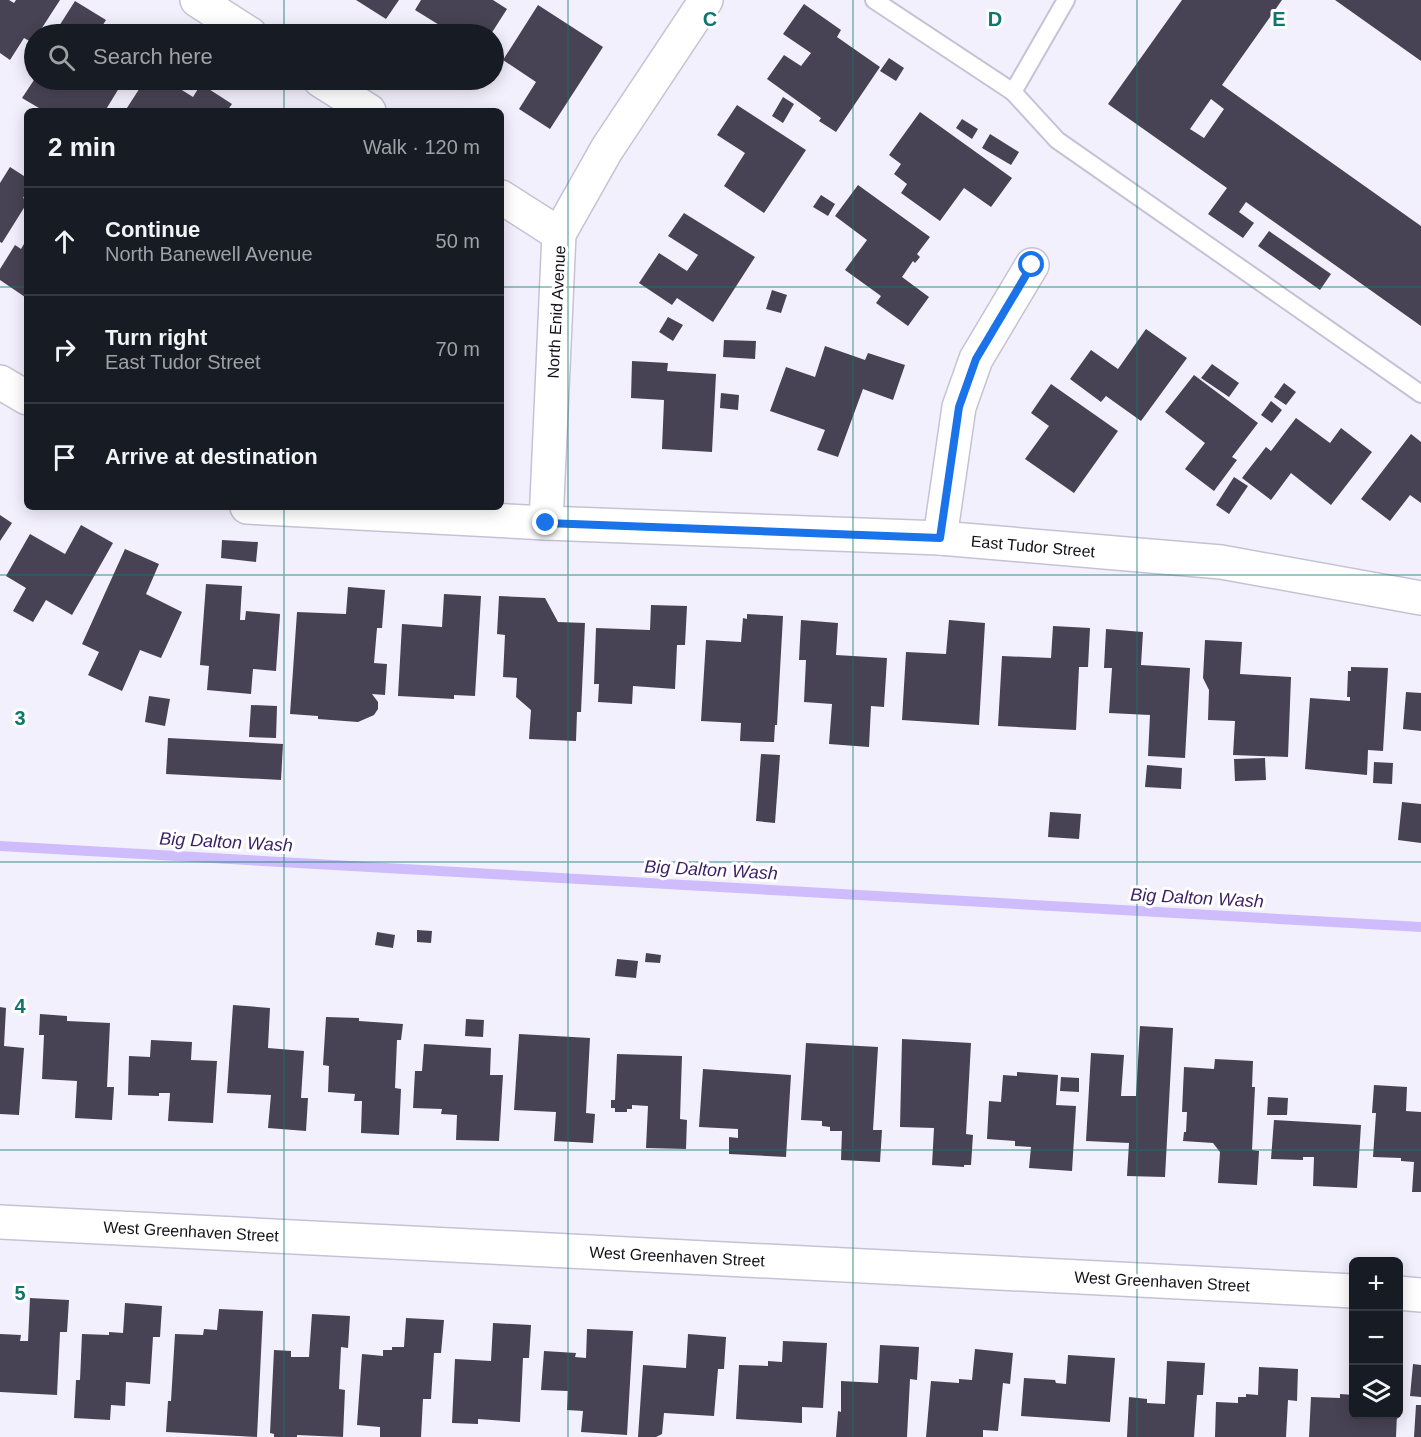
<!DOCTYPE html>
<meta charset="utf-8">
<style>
body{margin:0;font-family:Arial,sans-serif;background:#242831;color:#f1f3f6}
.controls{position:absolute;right:18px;bottom:18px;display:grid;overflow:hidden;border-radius:9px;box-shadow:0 3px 15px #0003}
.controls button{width:54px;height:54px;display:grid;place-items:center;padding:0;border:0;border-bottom:2px solid #363941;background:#171b24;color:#f1f3f6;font:30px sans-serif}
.stop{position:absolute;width:18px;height:18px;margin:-14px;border:4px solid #1a73e8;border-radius:50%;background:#fff}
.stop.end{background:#1a73e8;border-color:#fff;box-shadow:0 2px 6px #0008}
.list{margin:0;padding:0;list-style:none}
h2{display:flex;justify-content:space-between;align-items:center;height:78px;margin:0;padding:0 24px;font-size:26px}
h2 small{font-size:20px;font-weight:400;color:#9ea1a6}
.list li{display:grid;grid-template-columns:39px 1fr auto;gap:18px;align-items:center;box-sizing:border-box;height:108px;padding:0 24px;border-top:2px solid #363941}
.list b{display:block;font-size:22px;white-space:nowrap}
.list p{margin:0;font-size:20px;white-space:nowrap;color:#9ea1a6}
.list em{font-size:20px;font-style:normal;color:#9ea1a6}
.icon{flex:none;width:33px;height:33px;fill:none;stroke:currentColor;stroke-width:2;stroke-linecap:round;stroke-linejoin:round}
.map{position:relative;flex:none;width:1421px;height:1437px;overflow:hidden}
.search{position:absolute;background:#171b24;box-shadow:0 3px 15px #0003;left:24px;top:24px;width:480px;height:66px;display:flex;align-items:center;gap:15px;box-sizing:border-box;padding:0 21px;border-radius:33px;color:#9ea1a6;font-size:22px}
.panel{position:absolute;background:#171b24;box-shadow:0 3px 15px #0003;left:24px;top:108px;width:480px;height:402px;border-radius:9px}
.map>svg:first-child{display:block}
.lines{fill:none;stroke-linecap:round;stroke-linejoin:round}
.stream{stroke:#cfbcfd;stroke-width:10}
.building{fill:#484354;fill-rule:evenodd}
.service-casing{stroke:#c7c1d6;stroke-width:20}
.minor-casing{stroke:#c7c1d6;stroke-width:36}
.service{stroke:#fff;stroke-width:16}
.minor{stroke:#fff;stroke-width:33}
.route{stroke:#1a73e8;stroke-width:8}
.grid{fill:none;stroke:#0f766e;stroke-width:1.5;stroke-opacity:0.55}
.labels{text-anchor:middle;stroke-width:6;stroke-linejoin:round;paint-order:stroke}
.street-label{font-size:16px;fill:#121017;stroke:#fff}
.water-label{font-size:18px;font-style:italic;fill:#3c1e67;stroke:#fff}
.grid-label{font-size:20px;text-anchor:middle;font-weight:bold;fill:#0f766e;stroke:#fff;stroke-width:6;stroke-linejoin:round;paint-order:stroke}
</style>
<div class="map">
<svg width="1421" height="1437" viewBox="0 0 1421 1437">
<rect width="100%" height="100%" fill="#f3f0fd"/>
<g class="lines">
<!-- stream -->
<polyline class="stream" points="0,846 1421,927"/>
</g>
<!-- building -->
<g class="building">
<polygon points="0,0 9,0 14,3 16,0 60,0 38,34 34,34 33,43 24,38 10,60 0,53"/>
<polygon points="356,0 399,0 386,19"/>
<polygon points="421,0 493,0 507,9 491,34 446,34 449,31 415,10"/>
<path d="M1182,0H1282L1222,85L1421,226V326L1246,202L1239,212L1254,223L1243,238L1208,214L1227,188L1108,104ZM1211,99L1224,109L1204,138L1190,129Z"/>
<polygon points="1335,0 1421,0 1421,61"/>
<polygon points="75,1 106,20 97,34 54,34"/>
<polygon points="804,4 841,30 837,37 880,67 836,132 819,121 821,118 767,79 784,55 801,66 811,53 783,34"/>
<polygon points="538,5 603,47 550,129 519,109 536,82 503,60"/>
<polygon points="889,58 904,68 896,81 880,71"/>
<polygon points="34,80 124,80 105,111 44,111 22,98"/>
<polygon points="145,80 166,80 193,97 201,84 232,104 227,111 125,111"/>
<polygon points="783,97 794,104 783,123 772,116"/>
<polygon points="737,105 806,150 764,213 724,186 745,153 717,135"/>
<polygon points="920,112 1012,178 991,207 964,188 940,221 901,193 907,184 894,174 901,164 889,155"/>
<polygon points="962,119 978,129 972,139 956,128"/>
<polygon points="990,134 1019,152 1011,165 982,148"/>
<polygon points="10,167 27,178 27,192 23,198 27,200 27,203 2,243 0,242 0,183"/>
<polygon points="858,185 930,237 917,254 920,257 915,263 913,261 902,277 929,297 908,326 876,303 881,296 845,270 867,240 835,216"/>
<polygon points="821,195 835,204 828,216 813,207"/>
<polygon points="684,213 755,257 713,322 677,298 672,305 639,283 659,253 687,271 698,255 668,236"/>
<polygon points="1269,231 1331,274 1320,290 1258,246"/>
<polygon points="27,239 27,294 25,297 0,280 0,269 15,245 21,249"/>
<polygon points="772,290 787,295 781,313 766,309"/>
<polygon points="668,317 683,325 673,341 659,332"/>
<polygon points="1146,329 1187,358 1141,421 1106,396 1101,402 1070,379 1091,350 1118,369"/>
<polygon points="724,340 756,341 755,359 723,357"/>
<polygon points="825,346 865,360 868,353 905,365 893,400 863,389 838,457 817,450 825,430 770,411 786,367 815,377"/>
<polygon points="632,361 668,363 667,371 716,374 712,452 662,449 664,400 631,398"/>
<polygon points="1212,364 1239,383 1229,397 1201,378"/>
<polygon points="1194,375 1258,423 1232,457 1237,460 1214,491 1185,469 1205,443 1165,412"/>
<polygon points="1284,383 1296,392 1286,405 1274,397"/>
<polygon points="1051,384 1118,431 1074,493 1025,459 1049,426 1031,413"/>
<polygon points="721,393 739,395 738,410 720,408"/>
<polygon points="1271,401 1282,410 1272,423 1261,415"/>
<polygon points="1296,418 1330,443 1341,428 1372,452 1331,505 1291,473 1271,500 1242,478 1266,447 1271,451"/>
<polygon points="1411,434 1421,442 1421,503 1410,495 1390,521 1361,499"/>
<polygon points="1234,477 1248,486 1229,514 1216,505"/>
<polygon points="0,515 12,523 0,541"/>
<polygon points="81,525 113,543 72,615 46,600 33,622 13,611 26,588 6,576 30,534 65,554"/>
<polygon points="222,540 258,542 256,562 221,558"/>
<polygon points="125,549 159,564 146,594 182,612 161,658 140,650 122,691 88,675 99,652 82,644"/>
<polygon points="206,584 242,586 240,620 245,620 246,611 280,614 276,671 253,669 251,694 207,690 209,666 200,665"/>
<polygon points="348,587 385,590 382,628 377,628 374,663 387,664 385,695 372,694 378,702 378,709 374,715 358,722 318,719 318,716 290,714 297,612 346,614"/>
<polygon points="444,594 481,596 475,696 454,695 454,699 398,696 402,624 442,627"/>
<polygon points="499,596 545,598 558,622 585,623 581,712 577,712 576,741 529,739 531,710 516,697 517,678 503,677 505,635 497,634"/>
<polygon points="651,605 687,606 685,645 677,645 675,689 633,686 632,704 598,702 599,684 594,684 596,628 650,630"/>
<polygon points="747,614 783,616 777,725 775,725 774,742 740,741 741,723 701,721 706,640 741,642 743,618 747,619"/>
<polygon points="801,620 838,623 836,655 887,658 884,707 871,706 869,747 829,744 832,704 804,702 806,660 799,660"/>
<polygon points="949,620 985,623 979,725 902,720 906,652 946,654"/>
<polygon points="1053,626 1090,628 1088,667 1079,667 1076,730 998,726 1002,656 1051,658"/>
<polygon points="1106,629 1143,632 1141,665 1190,668 1185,758 1148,756 1150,715 1109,713 1112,668 1104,668"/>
<polygon points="1205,640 1242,642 1240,674 1291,677 1288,757 1233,755 1235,721 1208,720 1209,690 1203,678"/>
<polygon points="1351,667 1388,668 1383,751 1368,750 1367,775 1305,769 1310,698 1350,701 1350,697 1347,697 1348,671 1351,671"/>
<polygon points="1406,692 1421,693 1421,731 1403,729"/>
<polygon points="149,696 170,699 165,726 145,722"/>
<polygon points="251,705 277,706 276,738 249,737"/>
<polygon points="168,738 283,744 281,780 166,774"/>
<polygon points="761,754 780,755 775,823 756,821"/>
<polygon points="1265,758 1266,780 1235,781 1234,759"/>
<polygon points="1374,762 1393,763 1392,784 1373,783"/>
<polygon points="1147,765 1182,768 1181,789 1145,787"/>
<polygon points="1402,802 1421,804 1421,843 1398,840"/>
<polygon points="1050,812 1081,814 1079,839 1048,837"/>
<polygon points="417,930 432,931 431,943 417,942"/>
<polygon points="377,932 395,935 393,948 375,945"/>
<polygon points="646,953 661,955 660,963 645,962"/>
<polygon points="617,959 638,961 636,978 615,976"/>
<polygon points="233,1005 270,1008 268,1048 304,1051 301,1098 308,1098 306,1131 268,1128 271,1095 227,1093"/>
<polygon points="0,1007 6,1008 4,1046 24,1048 19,1115 0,1114"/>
<polygon points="40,1014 67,1016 67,1021 110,1023 107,1087 114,1087 112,1120 75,1118 77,1081 42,1079 44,1035 39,1035"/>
<polygon points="326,1017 359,1018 359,1021 403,1024 401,1040 397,1040 395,1088 401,1089 399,1135 361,1133 362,1101 354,1101 355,1094 328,1092 329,1066 323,1065"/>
<polygon points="466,1019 484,1020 483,1037 465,1036"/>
<polygon points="1140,1026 1173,1028 1165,1177 1127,1176 1129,1143 1086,1141 1091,1053 1124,1055 1121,1096 1136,1096"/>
<polygon points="519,1034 590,1038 586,1113 595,1114 593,1143 554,1141 556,1112 514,1110"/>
<polygon points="902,1039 971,1043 966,1134 973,1135 971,1165 964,1165 964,1167 932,1165 934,1128 900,1127"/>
<polygon points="151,1040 192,1042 191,1060 217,1061 213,1123 168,1121 170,1093 159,1093 159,1096 128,1095 129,1056 150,1057"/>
<polygon points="806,1043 878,1047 873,1130 882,1130 880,1162 841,1160 842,1131 830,1131 830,1127 822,1126 822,1121 801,1120"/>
<polygon points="424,1044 491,1048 490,1075 503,1075 499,1141 456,1140 457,1115 441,1114 442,1109 413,1108 415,1071 422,1071"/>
<polygon points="617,1054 682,1056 680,1119 687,1120 686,1149 646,1148 648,1106 632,1105 632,1109 627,1109 627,1112 615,1112 615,1108 611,1108 611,1100 615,1100"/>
<polygon points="1215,1059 1253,1061 1252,1087 1255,1087 1252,1150 1259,1151 1257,1185 1218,1183 1220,1152 1213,1143 1183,1141 1184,1132 1186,1132 1187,1112 1182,1112 1184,1067 1214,1069"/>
<polygon points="703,1069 791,1075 786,1157 729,1154 729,1137 738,1138 738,1129 699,1127"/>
<polygon points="1017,1072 1058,1075 1056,1105 1076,1106 1072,1171 1029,1168 1031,1147 1015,1146 1015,1141 987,1139 989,1101 1001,1102 1003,1075 1017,1076"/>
<polygon points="1061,1077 1079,1078 1079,1092 1060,1091"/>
<polygon points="1374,1085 1407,1087 1406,1111 1421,1112 1421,1192 1412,1192 1414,1162 1401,1161 1401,1158 1373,1157 1376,1113 1372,1113"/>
<polygon points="1268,1097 1288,1098 1287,1115 1267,1115"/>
<polygon points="1274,1120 1361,1125 1357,1188 1313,1186 1314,1157 1303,1157 1303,1160 1271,1159"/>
<polygon points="30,1298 69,1300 67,1332 60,1332 57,1395 0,1392 0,1334 21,1335 20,1341 28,1341"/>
<polygon points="125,1303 162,1306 160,1337 153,1337 150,1384 126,1382 125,1406 111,1405 110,1420 74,1418 76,1380 80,1380 82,1334 109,1335 109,1332 123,1333"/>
<polygon points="219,1309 263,1311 257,1437 166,1432 168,1401 171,1401 175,1334 203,1335 204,1329 217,1330"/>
<polygon points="312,1314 350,1316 348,1348 341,1347 339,1389 345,1390 343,1437 297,1435 297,1437 274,1437 274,1434 270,1433 274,1350 291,1351 291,1357 309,1357"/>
<polygon points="406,1318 444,1320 441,1353 434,1353 431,1399 423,1399 421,1437 380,1437 380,1427 357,1425 362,1354 383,1356 383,1350 392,1350 392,1347 404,1347"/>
<polygon points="493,1323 531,1325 529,1358 523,1358 520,1422 478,1419 478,1424 452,1423 455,1359 491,1361"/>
<polygon points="587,1329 633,1331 627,1435 581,1432 583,1411 567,1410 568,1391 541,1390 544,1351 576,1353 575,1357 586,1358"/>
<polygon points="688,1334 726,1337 724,1369 718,1369 714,1416 664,1413 662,1434 656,1437 638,1437 643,1365 686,1368"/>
<polygon points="783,1341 827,1343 823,1408 802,1407 802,1423 736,1419 739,1365 768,1366 768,1361 782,1362"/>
<polygon points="880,1345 919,1347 917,1380 910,1379 907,1437 836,1437 838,1411 841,1412 841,1381 878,1383"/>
<polygon points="975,1349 1013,1353 1010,1384 1003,1383 998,1431 983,1430 983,1437 926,1437 931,1381 959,1383 959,1379 972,1380"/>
<polygon points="1068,1355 1115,1358 1110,1422 1021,1416 1024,1378 1055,1380 1056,1383 1066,1384"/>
<polygon points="1167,1361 1205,1363 1203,1395 1197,1395 1194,1437 1127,1437 1129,1397 1147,1399 1147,1403 1165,1404"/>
<polygon points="1413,1364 1421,1365 1421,1397 1410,1396"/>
<polygon points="1259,1367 1298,1369 1297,1401 1288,1400 1286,1437 1215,1437 1216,1402 1238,1403 1238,1397 1246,1397 1246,1394 1258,1395"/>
<polygon points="1340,1394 1354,1395 1354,1414 1397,1414 1396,1437 1309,1437 1311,1397 1340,1398"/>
<polygon points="1416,1405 1421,1405 1421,1437 1414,1437"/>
</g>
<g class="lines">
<defs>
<g id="service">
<polyline points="874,0 1013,92 1066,0"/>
<polyline points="1013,92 1057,140 1421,394"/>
</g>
<g id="minor">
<polyline points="197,0 250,34"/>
<polyline points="320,80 369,111"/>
<polyline points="501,197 559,234"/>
<polyline points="0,382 27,398"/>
<polyline points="247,507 546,523 940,538 1221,562 1421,598"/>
<polyline points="546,523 559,234 607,149 706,0"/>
<polyline points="940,538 959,407 976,359 1032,265"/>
<polyline points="0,1222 1354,1291"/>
<polyline points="1398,1293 1421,1295"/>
</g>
</defs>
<!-- service casing -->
<use href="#service" class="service-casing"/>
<!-- minor casing -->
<use href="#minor" class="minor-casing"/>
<!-- service -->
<use href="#service" class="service"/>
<!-- minor -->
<use href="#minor" class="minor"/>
</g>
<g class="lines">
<!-- route -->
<polyline class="route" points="546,523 940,538 959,407 976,359 1032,265"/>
</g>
<!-- grid -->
<path class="grid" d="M284,0V34M568,0V1437M853,0V1437M1137,0V1437M284,80V111M0,287H27M501,287H1421M284,507V1437M0,575H1421M0,862H1421M0,1150H1421"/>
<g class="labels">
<!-- street labels -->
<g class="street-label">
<text transform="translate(556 312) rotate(-87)" y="6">North Enid Avenue</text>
<text transform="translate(1033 546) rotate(5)" y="6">East Tudor Street</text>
<text transform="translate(191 1231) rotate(3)" y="6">West Greenhaven Street</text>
<text transform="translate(677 1256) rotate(3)" y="6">West Greenhaven Street</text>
<text transform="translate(1162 1281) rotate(3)" y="6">West Greenhaven Street</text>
</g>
<!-- water labels -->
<g class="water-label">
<text transform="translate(226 842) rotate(3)" y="6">Big Dalton Wash</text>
<text transform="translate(711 870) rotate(3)" y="6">Big Dalton Wash</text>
<text transform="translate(1197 898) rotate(3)" y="6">Big Dalton Wash</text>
</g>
</g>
<g class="grid-label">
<text x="710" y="26">C</text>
<text x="995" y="26">D</text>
<text x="1279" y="26">E</text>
<text x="20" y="725">3</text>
<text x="20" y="1013">4</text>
<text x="20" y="1300">5</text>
</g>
</svg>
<div class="controls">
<button>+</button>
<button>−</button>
<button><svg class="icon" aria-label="layers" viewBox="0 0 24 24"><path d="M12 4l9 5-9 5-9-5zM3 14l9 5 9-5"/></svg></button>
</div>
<div class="stop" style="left:1032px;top:265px"></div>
<div class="stop end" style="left:546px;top:523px"></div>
<div class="search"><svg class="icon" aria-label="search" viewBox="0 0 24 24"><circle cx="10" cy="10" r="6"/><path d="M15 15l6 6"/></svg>Search here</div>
<section class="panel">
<h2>2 min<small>Walk · 120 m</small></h2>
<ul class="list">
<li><svg class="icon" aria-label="ahead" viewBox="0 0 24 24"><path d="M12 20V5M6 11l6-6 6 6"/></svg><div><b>Continue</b><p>North Banewell Avenue</p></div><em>50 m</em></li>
<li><svg class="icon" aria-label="right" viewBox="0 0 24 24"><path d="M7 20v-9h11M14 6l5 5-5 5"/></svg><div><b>Turn right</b><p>East Tudor Street</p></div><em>70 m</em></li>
<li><svg class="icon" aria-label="arrive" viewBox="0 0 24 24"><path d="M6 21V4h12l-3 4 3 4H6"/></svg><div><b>Arrive at destination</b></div></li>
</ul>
</section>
</div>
